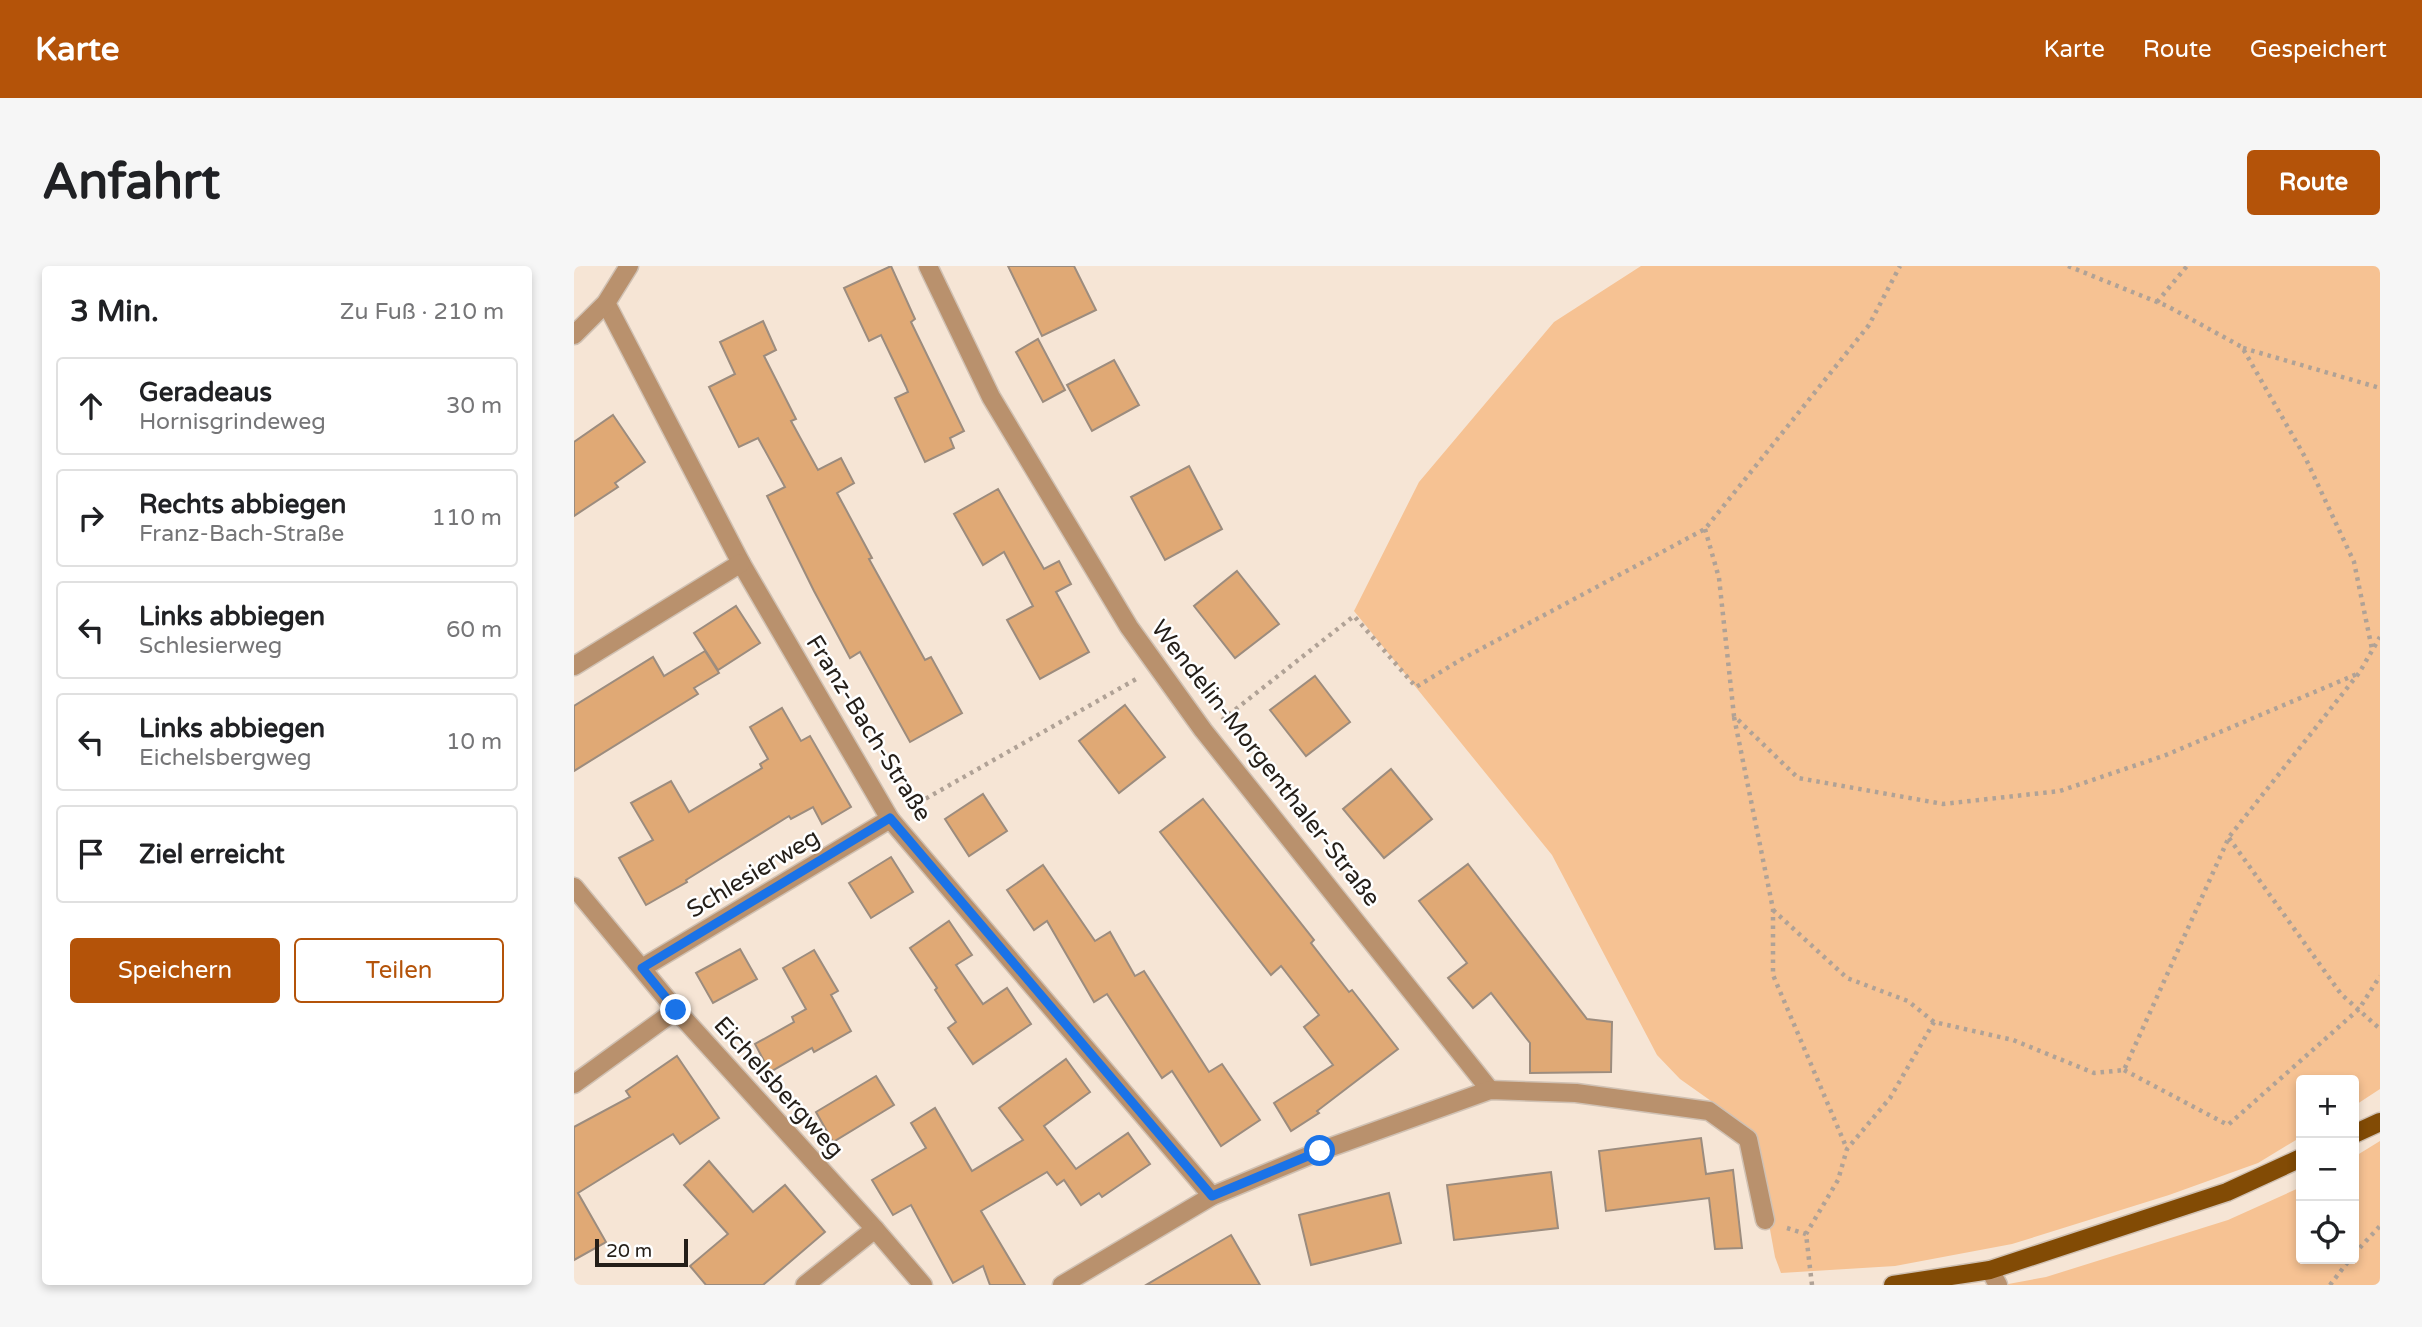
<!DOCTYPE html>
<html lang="de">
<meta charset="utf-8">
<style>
body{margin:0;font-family:"Varela Round",sans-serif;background:#f6f6f6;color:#202124}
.controls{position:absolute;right:21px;bottom:21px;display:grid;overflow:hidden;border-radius:7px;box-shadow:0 4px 10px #0003}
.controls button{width:63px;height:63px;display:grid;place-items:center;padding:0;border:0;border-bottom:2px solid #e0e0e0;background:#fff;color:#202124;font:35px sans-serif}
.scale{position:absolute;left:21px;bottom:18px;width:93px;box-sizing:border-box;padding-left:7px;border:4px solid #241e18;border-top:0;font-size:19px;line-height:24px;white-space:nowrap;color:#241e18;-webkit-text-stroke:5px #fff;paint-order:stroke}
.stop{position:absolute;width:21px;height:21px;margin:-16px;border:5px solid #1a73e8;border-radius:50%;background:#fff}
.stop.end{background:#1a73e8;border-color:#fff;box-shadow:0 2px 7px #0008}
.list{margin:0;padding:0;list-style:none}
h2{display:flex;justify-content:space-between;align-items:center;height:91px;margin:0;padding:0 28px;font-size:30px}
h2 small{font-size:23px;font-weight:400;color:#757577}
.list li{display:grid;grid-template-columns:46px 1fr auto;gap:21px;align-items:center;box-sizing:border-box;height:98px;margin:0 14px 14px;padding:0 14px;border:2px solid #e0e0e0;border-radius:7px}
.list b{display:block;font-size:26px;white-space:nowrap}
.list p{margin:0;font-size:23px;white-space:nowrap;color:#757577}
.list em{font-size:23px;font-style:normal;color:#757577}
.actions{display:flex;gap:14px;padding:21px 28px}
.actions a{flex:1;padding:16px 0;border:2px solid #b45309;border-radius:7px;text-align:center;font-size:24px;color:#b45309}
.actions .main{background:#b45309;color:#fff}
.icon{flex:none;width:38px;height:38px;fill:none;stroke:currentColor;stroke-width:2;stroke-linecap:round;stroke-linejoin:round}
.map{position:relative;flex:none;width:1806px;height:1019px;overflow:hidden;border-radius:7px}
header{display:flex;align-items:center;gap:42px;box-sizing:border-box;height:98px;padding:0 35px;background:#b45309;color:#fff}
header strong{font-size:33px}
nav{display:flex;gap:38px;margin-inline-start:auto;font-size:24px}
.intro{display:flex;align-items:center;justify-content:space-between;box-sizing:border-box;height:168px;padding:0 42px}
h1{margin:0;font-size:49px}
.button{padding:18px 32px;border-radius:7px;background:#b45309;color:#fff;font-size:24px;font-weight:700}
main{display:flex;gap:42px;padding:0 42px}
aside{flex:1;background:#fff;border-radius:7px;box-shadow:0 4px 10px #0003}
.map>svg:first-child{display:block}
.green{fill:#f6c293}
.building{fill:#e0a975;stroke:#9c8c7e;stroke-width:2}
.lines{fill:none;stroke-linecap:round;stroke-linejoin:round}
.minor-casing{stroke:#d0c1b3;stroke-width:21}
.major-casing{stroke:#d0c1b3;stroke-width:21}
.path{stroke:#b0a296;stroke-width:4.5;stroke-dasharray:3.5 5;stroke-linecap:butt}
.minor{stroke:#b9916d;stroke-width:18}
.major{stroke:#824b05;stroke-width:18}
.route{stroke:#1a73e8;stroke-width:9}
.labels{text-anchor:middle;stroke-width:5;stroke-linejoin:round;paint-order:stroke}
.street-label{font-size:24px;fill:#241e18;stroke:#fff}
</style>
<header>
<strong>Karte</strong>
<nav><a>Karte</a><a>Route</a><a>Gespeichert</a></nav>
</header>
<div class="intro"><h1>Anfahrt</h1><a class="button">Route</a></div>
<main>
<aside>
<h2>3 Min.<small>Zu Fuß · 210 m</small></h2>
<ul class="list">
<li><svg class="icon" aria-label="ahead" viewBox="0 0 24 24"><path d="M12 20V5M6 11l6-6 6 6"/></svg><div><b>Geradeaus</b><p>Hornisgrindeweg</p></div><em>30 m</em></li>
<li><svg class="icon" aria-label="right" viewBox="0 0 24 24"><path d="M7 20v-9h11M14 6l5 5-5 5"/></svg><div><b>Rechts abbiegen</b><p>Franz-Bach-Straße</p></div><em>110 m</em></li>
<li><svg class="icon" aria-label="left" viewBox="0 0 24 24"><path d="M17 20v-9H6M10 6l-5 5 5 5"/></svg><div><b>Links abbiegen</b><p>Schlesierweg</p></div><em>60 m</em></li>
<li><svg class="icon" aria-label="left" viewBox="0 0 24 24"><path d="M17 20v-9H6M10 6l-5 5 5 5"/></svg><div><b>Links abbiegen</b><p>Eichelsbergweg</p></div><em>10 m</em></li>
<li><svg class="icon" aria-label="arrive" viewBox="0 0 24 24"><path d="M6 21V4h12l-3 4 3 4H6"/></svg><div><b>Ziel erreicht</b></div></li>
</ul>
<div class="actions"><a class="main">Speichern</a><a>Teilen</a></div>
</aside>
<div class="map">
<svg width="1806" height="1019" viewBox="0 0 1806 1019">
<rect width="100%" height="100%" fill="#f6e5d5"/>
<!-- green -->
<g class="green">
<polygon points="1067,0 1806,0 1806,823 1780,840 1780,814 1727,814 1727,871 1684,897 1595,929 1438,978 1321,1000 1207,1007 1201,991 1178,864 1106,813 1083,789 978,589 780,345 845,216 980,56"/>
<polygon points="1806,875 1806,1019 1429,1019 1472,1011 1654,954 1727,921 1727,993 1780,993 1780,891"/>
</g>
<!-- building -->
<g class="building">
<polygon points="317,0 341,53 337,56 390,165 376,172 380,182 351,196 321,132 334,126 332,121 307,69 295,75 270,22"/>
<polygon points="434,0 500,0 522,44 468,70"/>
<polygon points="189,55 202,84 190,90 222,153 217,155 244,204 267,192 280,217 263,227 298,292 295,293 351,394 357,391 388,447 336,476 286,386 276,392 240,325 193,230 211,221 184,172 165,181 135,121 161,108 146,76"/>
<polygon points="464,73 491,124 469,136 442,86"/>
<polygon points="540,94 565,139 518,165 493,119"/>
<polygon points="39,149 71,196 41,217 44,221 0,250 0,176"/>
<polygon points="615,200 648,263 591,294 557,231"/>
<polygon points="424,223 470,303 485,295 497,318 482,326 515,386 466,413 433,354 459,340 430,286 409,299 380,248"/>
<polygon points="663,305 705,358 661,392 620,340"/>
<polygon points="162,340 186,377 144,404 120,367"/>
<polygon points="131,385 145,407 120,422 124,428 0,505 0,440 79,391 90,410"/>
<polygon points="741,410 776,456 732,490 696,444"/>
<polygon points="551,439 591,491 545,527 505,475"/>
<polygon points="208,442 227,475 236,470 277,541 248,558 239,541 217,553 215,550 112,614 113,616 72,639 45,592 79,574 57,537 97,515 115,546 188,502 186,498 194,493 176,461"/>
<polygon points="817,503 858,553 810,592 769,543"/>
<polygon points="409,528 433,565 395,590 371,553"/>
<polygon points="629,533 740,674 737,677 775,726 778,724 824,783 743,845 745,847 717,865 700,837 759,799 730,761 745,749 707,700 697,709 586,566"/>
<polygon points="317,591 339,626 297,652 275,617"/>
<polygon points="894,598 1013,753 1038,756 1037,806 956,807 956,777 917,727 899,742 874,712 893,697 845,635"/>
<polygon points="469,599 521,675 536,666 561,710 570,705 635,806 648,798 686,854 647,880 598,805 588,812 533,728 520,736 473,655 460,664 433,624"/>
<polygon points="375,655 398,689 382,699 409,738 433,722 457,758 399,798 374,762 382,756 361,724 363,722 336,682"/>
<polygon points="166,683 183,713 139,737 122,707"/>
<polygon points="240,684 264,725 257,729 277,765 240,786 238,782 196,806 181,778 220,756 218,751 232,743 209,702"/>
<polygon points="103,790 145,852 106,878 99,868 4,927 32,976 0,994 0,861 56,831 52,825"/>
<polygon points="492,793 516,826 470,860 502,903 554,867 576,898 528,931 525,927 507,939 490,914 483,919 473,906 407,945 451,1019 416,1019 409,1000 379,1017 337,939 319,949 298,914 352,882 337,857 361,842 398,905 449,874 425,842"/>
<polygon points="302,810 320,839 259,876 242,846"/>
<polygon points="1127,872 1132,908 1159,904 1168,982 1141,983 1135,932 1032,945 1025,885"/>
<polygon points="135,895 179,946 211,919 251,966 189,1019 132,1019 116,1000 154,968 110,919"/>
<polygon points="977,906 984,962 880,974 873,919"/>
<polygon points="815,927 827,977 737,999 725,949"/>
<polygon points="657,969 686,1019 572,1019"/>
</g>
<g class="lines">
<defs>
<g id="minor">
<polyline points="354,0 417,131 555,361 629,464 916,824"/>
<polyline points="32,37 167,297 316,553 638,930"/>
<polyline points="0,69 32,37 55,0"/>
<polyline points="0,400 167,297"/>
<polyline points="0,621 102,744 301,963 349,1019"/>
<polyline points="68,702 316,553"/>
<polyline points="0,818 102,744"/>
<polyline points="1416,1004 1424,1019"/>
<polyline points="231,1019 301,963"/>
<polyline points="488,1019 638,930 746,885 916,824 1002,827 1135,845 1174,873 1191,954"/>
</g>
<g id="major">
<polyline points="1780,868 1806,856"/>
<polyline points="1319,1019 1416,1004 1653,926 1727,892"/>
</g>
</defs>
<!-- minor casing -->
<use href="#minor" class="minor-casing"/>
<!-- major casing -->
<use href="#major" class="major-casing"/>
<!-- path -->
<g class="path">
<polyline points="1494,0 1593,40 1668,81 1731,191 1780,296 1798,383"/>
<polyline points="1583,36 1613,0"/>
<polyline points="1669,82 1806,122"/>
<polyline points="1131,263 1145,312 1160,450 1224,512 1369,538 1486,525 1592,489 1783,408"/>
<polyline points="1160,451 1199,643 1199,709 1273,883"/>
<polyline points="648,454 780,350 842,421 888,393 1131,263 1295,59 1326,0"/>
<polyline points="337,541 564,412"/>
<polyline points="1655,572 1767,728 1806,763"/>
<polyline points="1199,644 1273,712 1334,735 1360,756"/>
<polyline points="1550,804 1654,859 1785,743 1806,710"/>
<polyline points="1213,962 1232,968"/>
<polyline points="1780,988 1806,960"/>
<polyline points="1238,1019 1232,968 1264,914 1273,883 1316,832 1360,756 1439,774 1520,807 1550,804 1655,571 1785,407 1806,371"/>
<polyline points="1756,1019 1776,993"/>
</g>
<!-- minor -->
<use href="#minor" class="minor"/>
<!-- major -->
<use href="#major" class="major"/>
</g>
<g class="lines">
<!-- route -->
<polyline class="route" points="102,744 68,702 316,552 638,930 746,885"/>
</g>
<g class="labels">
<!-- street labels -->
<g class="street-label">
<text transform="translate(295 462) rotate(58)" y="8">Franz-Bach-Straße</text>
<text transform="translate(692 497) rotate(52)" y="8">Wendelin-Morgenthaler-Straße</text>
<text transform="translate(179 607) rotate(-31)" y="8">Schlesierweg</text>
<text transform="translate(205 821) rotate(48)" y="8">Eichelsbergweg</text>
</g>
</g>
</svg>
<div class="controls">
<button>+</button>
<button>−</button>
<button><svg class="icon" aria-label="locate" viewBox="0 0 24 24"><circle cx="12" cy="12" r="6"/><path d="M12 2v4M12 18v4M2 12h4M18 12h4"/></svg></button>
</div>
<div class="scale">20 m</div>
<div class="stop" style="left:746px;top:885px"></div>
<div class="stop end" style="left:102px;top:744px"></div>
</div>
</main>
